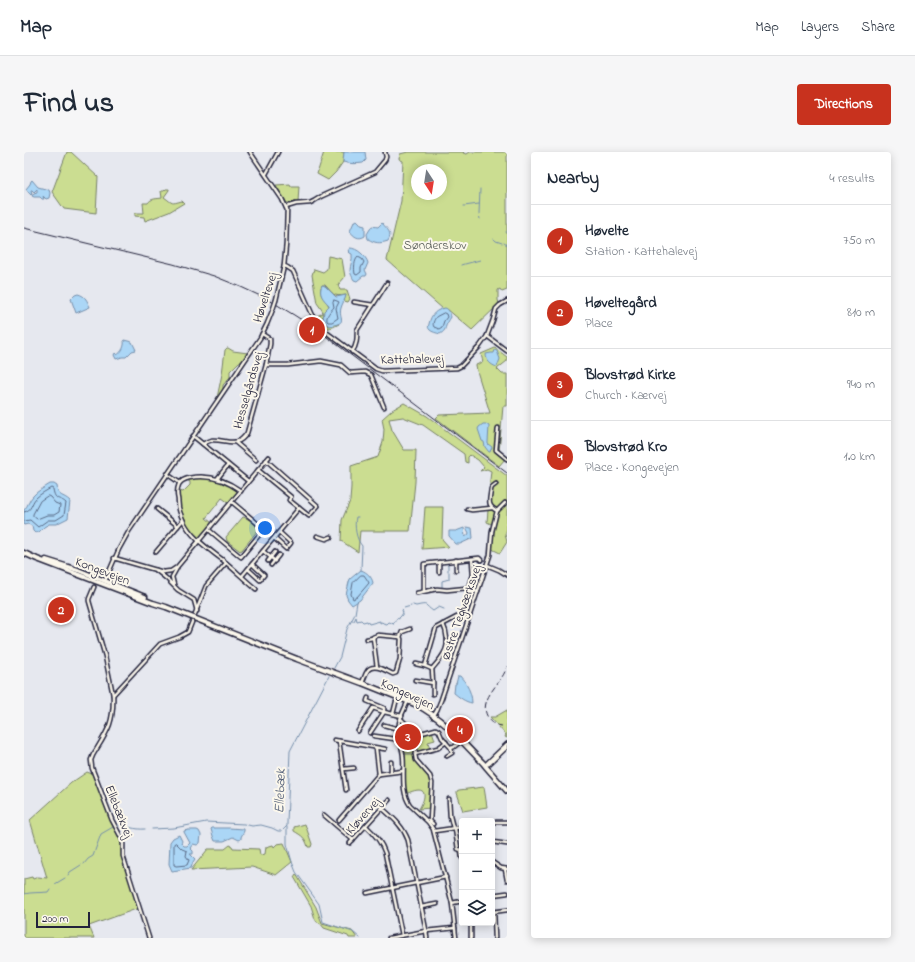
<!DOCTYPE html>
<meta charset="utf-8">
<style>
body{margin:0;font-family:"Indie Flower",sans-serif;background:#f6f6f7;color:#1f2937}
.controls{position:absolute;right:12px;bottom:12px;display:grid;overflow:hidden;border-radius:4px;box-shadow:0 2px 10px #0003}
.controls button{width:36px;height:36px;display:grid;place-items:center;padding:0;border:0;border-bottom:1px solid #e0e1e3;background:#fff;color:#1f2937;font:20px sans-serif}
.compass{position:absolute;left:387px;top:12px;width:36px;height:36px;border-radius:50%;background:#fff;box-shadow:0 2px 10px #0003;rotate:168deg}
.scale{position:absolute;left:12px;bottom:10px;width:54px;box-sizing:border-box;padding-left:4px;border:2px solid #22223b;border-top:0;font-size:11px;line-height:14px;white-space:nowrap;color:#22223b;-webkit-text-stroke:3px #fbf7ec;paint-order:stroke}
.you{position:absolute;left:241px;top:376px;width:14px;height:14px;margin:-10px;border:3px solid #fff;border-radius:50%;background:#1a73e8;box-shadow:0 0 0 6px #1a73e833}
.badge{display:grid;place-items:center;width:26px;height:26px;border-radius:50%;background:#c8321e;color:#fff;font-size:13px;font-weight:700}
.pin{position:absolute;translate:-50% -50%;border:2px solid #fff;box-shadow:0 1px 4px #0006}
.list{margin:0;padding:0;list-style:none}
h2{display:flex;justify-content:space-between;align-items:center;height:52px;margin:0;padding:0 16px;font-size:17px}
h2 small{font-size:13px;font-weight:400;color:#747a83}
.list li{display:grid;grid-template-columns:26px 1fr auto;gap:12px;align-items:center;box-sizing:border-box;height:72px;padding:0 16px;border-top:1px solid #e0e1e3}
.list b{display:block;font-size:15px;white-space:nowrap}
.list p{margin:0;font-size:13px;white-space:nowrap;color:#747a83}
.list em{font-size:13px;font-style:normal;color:#747a83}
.icon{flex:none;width:22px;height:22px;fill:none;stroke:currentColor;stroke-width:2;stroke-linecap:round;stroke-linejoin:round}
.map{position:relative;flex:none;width:483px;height:786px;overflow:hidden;border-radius:4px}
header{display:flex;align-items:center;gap:24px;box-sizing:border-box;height:56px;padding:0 20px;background:#fff;border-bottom:1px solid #e0e1e3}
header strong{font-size:19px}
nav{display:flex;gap:22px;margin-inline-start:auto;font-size:14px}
.intro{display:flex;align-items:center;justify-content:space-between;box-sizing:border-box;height:96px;padding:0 24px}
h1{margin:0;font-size:28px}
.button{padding:10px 18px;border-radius:4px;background:#c8321e;color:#fff;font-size:14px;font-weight:700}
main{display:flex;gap:24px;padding:0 24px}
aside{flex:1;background:#fff;border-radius:4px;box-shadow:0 2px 10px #0003}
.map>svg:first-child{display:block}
.green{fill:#cbdd91;stroke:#768066;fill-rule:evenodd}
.water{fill:#abd6f6;stroke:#748eab}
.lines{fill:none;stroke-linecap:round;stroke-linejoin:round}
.shore{stroke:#596a86;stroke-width:1}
.stream{stroke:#748eab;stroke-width:1}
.minor-casing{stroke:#22223b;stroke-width:5.5}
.major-casing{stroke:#22223b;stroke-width:7}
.minor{stroke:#fbf7ec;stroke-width:2.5}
.major{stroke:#fbf7ec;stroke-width:4}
.tram{stroke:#22223b;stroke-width:1}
.rail{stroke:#22223b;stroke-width:1;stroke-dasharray:6 3;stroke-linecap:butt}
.minor-bridge-casing{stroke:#22223b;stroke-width:5.5;stroke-linecap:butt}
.minor-bridge{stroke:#fbf7ec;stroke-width:2.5}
.labels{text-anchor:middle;stroke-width:4;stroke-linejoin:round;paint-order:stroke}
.park-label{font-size:13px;fill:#555a55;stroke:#fbf7ec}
.street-label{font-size:13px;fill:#22223b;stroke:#fbf7ec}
.water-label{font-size:14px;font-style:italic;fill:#4b5873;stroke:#fbf7ec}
</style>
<header>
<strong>Map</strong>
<nav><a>Map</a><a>Layers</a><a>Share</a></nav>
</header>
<div class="intro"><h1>Find us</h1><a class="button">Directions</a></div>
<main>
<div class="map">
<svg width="483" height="786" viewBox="0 0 483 786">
<rect width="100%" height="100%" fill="#e6e8ef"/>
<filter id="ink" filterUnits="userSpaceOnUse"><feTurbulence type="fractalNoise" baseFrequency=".025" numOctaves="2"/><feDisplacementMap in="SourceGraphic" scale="8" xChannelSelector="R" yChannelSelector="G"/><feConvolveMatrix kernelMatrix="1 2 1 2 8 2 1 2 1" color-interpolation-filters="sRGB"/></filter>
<g filter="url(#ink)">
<!-- green -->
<g class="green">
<polygon points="43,0 47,0 74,25 72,61 40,57 28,40"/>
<polygon points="300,0 320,0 319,10 312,20 304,28 293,22"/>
<path d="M384,0H440L439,1L443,2L446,0H483V138L478,140L476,137L474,138V148L475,152L448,178L423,157H419L363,108L377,49L379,9L375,7L376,2ZM393,18H417V42H393Z"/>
<polygon points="266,32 267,34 275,34 274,50 263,51 252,33"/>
<path d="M142,37H145V38L140,45C150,52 146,52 158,49L160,51L145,60L121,69L120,65L111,64V61H120L119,51H124C127,46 133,47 138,46L137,39H140Z"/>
<path d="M304,104L318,107L321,125L314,133L316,138H323L326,147L324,150L320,149L322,143C308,145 310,142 301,133H298C293,142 301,147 305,154C302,160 295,167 300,173H309L313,171L315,172L307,176H297L291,165L299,161L298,158L293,151L288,123L290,117L299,120L303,117Z"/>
<polygon points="204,196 209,199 224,201 217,210 215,210 206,219 206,225 199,233 199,237 195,246 193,246 198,222 201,198 203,196"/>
<polygon points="471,196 483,205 483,209 473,217 478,222 483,222 483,254 479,254 475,300 481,307 475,314 412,266 415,263 466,261 453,219 452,213 459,210 457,202"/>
<polygon points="380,251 403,264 483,324 483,377 481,382 483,390 476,401 468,397 469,380 470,380 471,374 463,370 466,335 466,328 467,319 463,317 456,319 460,315 454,308 446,303 444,305 444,311 441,310 440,302 399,273 379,265 365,267 368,278 380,298 392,298 391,330 386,379 336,379 334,400 317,389 318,368 326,349 327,335 327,314 354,305 359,290 360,277 358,267 368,258"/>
<path d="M174,326C189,326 204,329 215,339L199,359V358L205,351L198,346L182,366L188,371L191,368L175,387C160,377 153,356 155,339L159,340L166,333V330L163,328Z"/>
<polygon points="401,355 419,355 418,387 425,395 398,397"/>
<path d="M219,365C224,366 233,373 234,378L218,398L216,399L203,389L202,385Z"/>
<polygon points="483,558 483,586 481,585 482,583 466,565 471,565"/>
<polygon points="377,574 385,577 391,583 391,599 390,601 380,601 376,587"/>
<polygon points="408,579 411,588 404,590 406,597 392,601 394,593 393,584"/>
<path d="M382,602H390C391,616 402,617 406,628C409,636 407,647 407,656L395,657C405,640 400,633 382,642L380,605Z"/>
<polygon points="63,620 68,622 86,665 97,684 98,692 97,699 115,756 65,774 70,786 0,786 0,727 8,725 9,727 14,725 23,726 6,668 47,631"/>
<polygon points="460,635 463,655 439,659 433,641 433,639 435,638"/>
<path d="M281,672L288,692L287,695H284C281,685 278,684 270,679V675Z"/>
<polygon points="260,691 268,710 252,723 228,715 167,718 184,697 201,697 206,693 208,694 209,696 235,697 236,703 241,702 242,695 249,693 250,695 253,692"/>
<polygon points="272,722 292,755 298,771 328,779 333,786 325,786 324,784 300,776 296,771 293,770 291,767 287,754 270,725"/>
</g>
<!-- water -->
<g class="water">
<path d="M320,0H341L342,8L339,11C332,12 326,12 319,10Z"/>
<polygon points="8,28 14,35 25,38 26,41 25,46 22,47 19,44 20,47 18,47 16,45 10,45 8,44 10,41 13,40 13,37 10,40 8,38 7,38 8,42 7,43 5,41 2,37 6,32 7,29"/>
<path d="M333,68L336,71L337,73L341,74V84C335,88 330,85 326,79L330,70Z"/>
<path d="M358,71C363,77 369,81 364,89C355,92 351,91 344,87L343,82L348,74L354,75Z"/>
<path d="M326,96C333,96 342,104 344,111L341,118L343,122L342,124H339L333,129L330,128C328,125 327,122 326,119C326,113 329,108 328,102L326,101L324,99Z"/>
<path d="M298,133L301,134L312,145L322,143C321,148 318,152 317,156C314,168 325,170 306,174L299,171C298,167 300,163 300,159L305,154V153C299,147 294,142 298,133Z"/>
<path d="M54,142C62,144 63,149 66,155L52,161L47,147L51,143Z"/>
<path d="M421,156C425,157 426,161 427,165C426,167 425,168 424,170C420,176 423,178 416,182C413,181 408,180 406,178C404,176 404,175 405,172C407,162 412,158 421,156Z"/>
<path d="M100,188L108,190L112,198L108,199L102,205H98L92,207L90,203L91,201L93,203C98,200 101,194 100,189Z"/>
<path d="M471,198L473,199L476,207L473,215C467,213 462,209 462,202L467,201H470Z"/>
<polygon points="459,272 462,272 465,274 464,290 464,292 468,295 466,300 465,300 461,295 460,290 458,289 454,277 455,275"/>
<path d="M26,332H30L33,334C34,346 39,342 46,349L44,366L32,372H25L20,375L15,380L11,381L9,379L8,374L4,372L0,373V358C4,354 5,348 9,344C13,339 20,336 26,332Z"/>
<polygon points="442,375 448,376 449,386 436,392 432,392 425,384 425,379 432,379 440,376 441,385 444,383 445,381"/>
<path d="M337,418C343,420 348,425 349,431L336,448L328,453L324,448L322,443L325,430L326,427Z"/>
<path d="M434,524H436C438,527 441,529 442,532C446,538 448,545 448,551C441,550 435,545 430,541L431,532H432Z"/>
<polygon points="188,676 205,676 220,677 220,679 217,685 217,687 215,688 209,685 200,689 191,689 189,684 187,677"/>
<polygon points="164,678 173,678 175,679 177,683 176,691 173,693 169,692 166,696 169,699 169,702 166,702 171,707 169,710 167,716 148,719 145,712 146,690 149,686 155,683 158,689 157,691 160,694 163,694 166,691 160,680 160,679"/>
</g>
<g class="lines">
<!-- shore -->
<g class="shore">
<path d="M334,105L338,107L340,110L337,116V120L333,123L331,122C330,117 330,108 334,105Z"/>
<path d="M310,148L313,149L315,150L312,156L314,166L308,170H304L303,169C302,163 306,160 310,155L309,150Z"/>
<path d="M420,161L422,162L423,165L420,169L418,175L415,177L410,175C408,172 410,168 412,165Z"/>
<polygon points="24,344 26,345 31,351 36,353 35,360 30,363 23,363 13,367 9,364 9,362 16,349"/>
<path d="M0,360C8,359 7,351 12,346C16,342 22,339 27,336L29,337C31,350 36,345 42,351L40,363L32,368H24L14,375L6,368L0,369"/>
<polygon points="337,423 340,423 344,429 345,431 333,445 329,447 327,442 329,431"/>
<polygon points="152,691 158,697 163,699 162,704 165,708 163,713 152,714 150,713 150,692"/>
</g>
<!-- stream -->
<g class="stream">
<polyline points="456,37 455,62 456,67"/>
<polyline points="440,54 455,52"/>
<polyline points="482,80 483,80"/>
<polyline points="470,87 472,89 478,91"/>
<polyline points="480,91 483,93"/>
<polyline points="441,112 456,108"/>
<polyline points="437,113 440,112"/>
<path d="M334,365H332C330,374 332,387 338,394L337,418"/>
<polyline points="424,412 424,419"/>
<polyline points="418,436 418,429 425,427 425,420"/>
<path d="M389,453L392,454C405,451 400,453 409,459L415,455L420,457"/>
<polyline points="328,469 330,469 332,465 333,469 337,468 339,470 343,469 345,472 356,469 356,471 358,470 359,471 363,472 365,470 370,472 368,471 370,471 373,466 375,467 375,466 377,464 379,461 378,458 380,456 387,454"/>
<polyline points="310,516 316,505 323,477 331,462 333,450"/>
<path d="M93,673C103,674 111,678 121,677"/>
<polyline points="263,675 263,692 268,710 272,720 295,752 299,770 329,780 336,786"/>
<polyline points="128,677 150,676 182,670 220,672 228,674 237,673 248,676 254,679 258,679 263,674 263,671 266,599 305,524"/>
<polyline points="60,712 64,707 69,704 77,682 89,675"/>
<polyline points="44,723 46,720 57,713"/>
<polyline points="29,734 31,732 41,726"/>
<path d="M0,742C8,740 16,741 24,740L26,737"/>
</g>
<defs>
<g id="minor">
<polyline points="226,0 258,47 263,58 262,92 260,114 252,148"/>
<polyline points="242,22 254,0"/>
<polyline points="262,55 272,52 286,51 290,49 298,44 351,20 361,8 362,5 361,0"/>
<polyline points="260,114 263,115 269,119 290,166 298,177 352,217 358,219 433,216 437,214 456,194 463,184 469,168 472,157 476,153 483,149"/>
<polyline points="330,150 349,153"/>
<polyline points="463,184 483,199"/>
<path d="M328,200C333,193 333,187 333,178L363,131"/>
<polyline points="242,213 264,213 297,209 317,213 326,221 341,220 347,223 360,255"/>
<polyline points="474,276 472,298 483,307"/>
<polyline points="169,284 224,329"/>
<polyline points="211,290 232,308"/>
<path d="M179,292C182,290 185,289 188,288C202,287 213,297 223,281L242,213L246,192V187L238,182"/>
<polyline points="234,318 267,345 265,348 275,356"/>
<polyline points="143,322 156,331"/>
<polyline points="193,327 204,313"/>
<path d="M217,339C202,328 184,322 165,326C161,327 157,329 155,332C153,337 153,343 154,347C154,354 156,362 159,368C167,386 185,397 200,409C211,418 221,428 232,437"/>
<polyline points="133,357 154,374"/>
<polyline points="443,357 448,358 468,356"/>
<polyline points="473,359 481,351"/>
<polyline points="185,378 217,405 240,377 208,350"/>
<polyline points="293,384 302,387 307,385"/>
<polyline points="250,386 262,397 267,391 255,380"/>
<polyline points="239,399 251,409"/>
<polyline points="132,400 159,368"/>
<polyline points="90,406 139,420 147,419 153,415 245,305"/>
<polyline points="432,408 432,418"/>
<polyline points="244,409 251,400"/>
<polyline points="415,410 415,420"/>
<polyline points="247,413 255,403"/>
<polyline points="463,413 475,418 483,423"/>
<polyline points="224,417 236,428 240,423 228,412"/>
<polyline points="132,418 143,427 154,438 170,448 173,459"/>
<polyline points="218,424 275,356 285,364 294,354 242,308"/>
<polyline points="81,429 95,397 105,379 236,186 243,172 249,157"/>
<polyline points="150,433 148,425 153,416"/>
<polyline points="70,435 65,447 65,449 81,504 89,543"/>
<polyline points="445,436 449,423 448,407"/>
<polyline points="400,439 400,412 455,406 457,408"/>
<polyline points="393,441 413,437 423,438 443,436 454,440"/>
<polyline points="171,462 182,434 202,411"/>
<polyline points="376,485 378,480 386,477"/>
<polyline points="343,487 349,486"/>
<polyline points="392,512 401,514 408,517 409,531"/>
<polyline points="401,514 412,476 433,465 446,463"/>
<path d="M408,517C412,512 417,507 420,501C425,493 423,480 419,472"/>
<polyline points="391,528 409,531 409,542"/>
<path d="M338,531C340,527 341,522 344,518C350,511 362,519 369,522L372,521L376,507L377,487L376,485L354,483L349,485L353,515"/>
<polyline points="344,546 343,549 360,556 360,560 346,581"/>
<path d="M383,550V551C380,558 376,565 375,572C373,583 378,593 379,603C381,619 376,639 386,653L404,670L409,677L428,751L432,786"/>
<polyline points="369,562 372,550"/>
<path d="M409,565L413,558L417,548L466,403L468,379L473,359C462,353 466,348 467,337L468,335L472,332"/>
<polyline points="377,567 391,581 392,592 391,602 392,608 406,624 408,631 406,669 409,672"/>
<polyline points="360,573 375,577"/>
<polyline points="334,579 349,556 360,560 378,564"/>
<polyline points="391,583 412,577 415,579 418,586 427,596 430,595 437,589"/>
<polyline points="350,584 371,587 375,587"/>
<polyline points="310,588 361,597"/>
<polyline points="315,589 322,638"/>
<polyline points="352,596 355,622"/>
<polyline points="391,602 414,596 422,590"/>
<polyline points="423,604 428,601 427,596"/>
<polyline points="367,610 367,620"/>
<polyline points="461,613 483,592"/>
<polyline points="461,613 465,612 483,595"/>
<polyline points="319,617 330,616"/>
<polyline points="425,647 426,664 429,676"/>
<path d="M358,656C369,666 379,674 384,688L402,778L403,786"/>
<polyline points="300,663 329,688"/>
<polyline points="315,668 355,622 379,619"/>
<polyline points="468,670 483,670"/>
<path d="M342,674C351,682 357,689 361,701L378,783"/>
<polyline points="431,676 434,697 437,698 438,706"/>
<polyline points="410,679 438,675"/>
<polyline points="468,690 483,692"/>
<polyline points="326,691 365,648"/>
<polyline points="468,710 477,716 483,717"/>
<polyline points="481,717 483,728"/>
<polyline points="343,741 422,725"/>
<polyline points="468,743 483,741"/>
<polyline points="428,751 438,749"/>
<polyline points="397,755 413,752"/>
<polyline points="468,760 483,758"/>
<polyline points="470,760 471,786"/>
<polyline points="447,771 447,786"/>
<path d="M125,786L99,704V689L88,668L68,616L67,608L69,603C83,580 90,572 89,543L136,492L155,485L164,480L168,470"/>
<polyline points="365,786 402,779 431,776"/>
</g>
<g id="major">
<path d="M0,401L13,407L129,451L142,455L273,507L338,531L393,553C422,569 436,588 459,611L463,616L483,639"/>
<polyline points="22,408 54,418 121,445"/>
</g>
</defs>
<!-- minor casing -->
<use href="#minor" class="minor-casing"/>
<!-- major casing -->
<use href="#major" class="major-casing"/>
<!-- minor -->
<use href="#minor" class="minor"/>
<!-- major -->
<use href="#major" class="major"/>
<!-- tram -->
<polyline class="tram" points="0,76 149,112 190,124 217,135 245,148 270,163 295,179 483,321"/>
<!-- rail -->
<path class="rail" d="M478,574C472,573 469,572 465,567C454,552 470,537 478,525C480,522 482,518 483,514"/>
<defs>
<polyline id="minor-bridge" points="249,157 252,148"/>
</defs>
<!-- minor-bridge casing -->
<use href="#minor-bridge" class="minor-bridge-casing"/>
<!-- minor-bridge -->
<use href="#minor-bridge" class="minor-bridge"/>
</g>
</g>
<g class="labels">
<!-- park labels -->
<g class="park-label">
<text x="411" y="97">Sønderskov</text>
</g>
<!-- street labels -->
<g class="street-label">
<text transform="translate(240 145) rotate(-72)" y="5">Høveltevej</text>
<text transform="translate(388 206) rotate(-1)" y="5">Kattehalevej</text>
<text transform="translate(223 238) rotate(-74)" y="5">Hesselgårdsvej</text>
<text transform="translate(79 418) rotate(21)" y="5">Kongevejen</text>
<text transform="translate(436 460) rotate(-71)" y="5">Østre Teglværksvej</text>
<text transform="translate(384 541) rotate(25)" y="5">Kongevejen</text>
<text transform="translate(96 659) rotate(68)" y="5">Ellebækvej</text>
<text transform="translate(338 663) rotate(-48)" y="5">Kløvervej</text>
</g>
<!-- water labels -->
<g class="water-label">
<text transform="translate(255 639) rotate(-88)" y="5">Ellebæk</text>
</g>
</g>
</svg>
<div class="controls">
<button>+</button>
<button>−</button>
<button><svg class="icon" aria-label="layers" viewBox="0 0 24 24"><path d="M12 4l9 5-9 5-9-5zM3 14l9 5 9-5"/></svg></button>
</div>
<svg class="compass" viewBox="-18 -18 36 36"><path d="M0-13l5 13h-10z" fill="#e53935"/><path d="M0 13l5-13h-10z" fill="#747a83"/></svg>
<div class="scale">200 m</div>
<div class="you"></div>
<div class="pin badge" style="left:288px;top:178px">1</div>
<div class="pin badge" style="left:37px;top:458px">2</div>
<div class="pin badge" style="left:384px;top:585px">3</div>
<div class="pin badge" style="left:436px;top:578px">4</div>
</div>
<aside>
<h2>Nearby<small>4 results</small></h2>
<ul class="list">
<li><span class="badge">1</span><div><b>Høvelte</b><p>Station · Kattehalevej</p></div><em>750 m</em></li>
<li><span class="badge">2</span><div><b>Høveltegård</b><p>Place</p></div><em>810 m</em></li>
<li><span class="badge">3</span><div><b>Blovstrød Kirke</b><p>Church · Kærvej</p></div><em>940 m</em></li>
<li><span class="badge">4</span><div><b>Blovstrød Kro</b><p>Place · Kongevejen</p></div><em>1.0 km</em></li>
</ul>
</aside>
</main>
